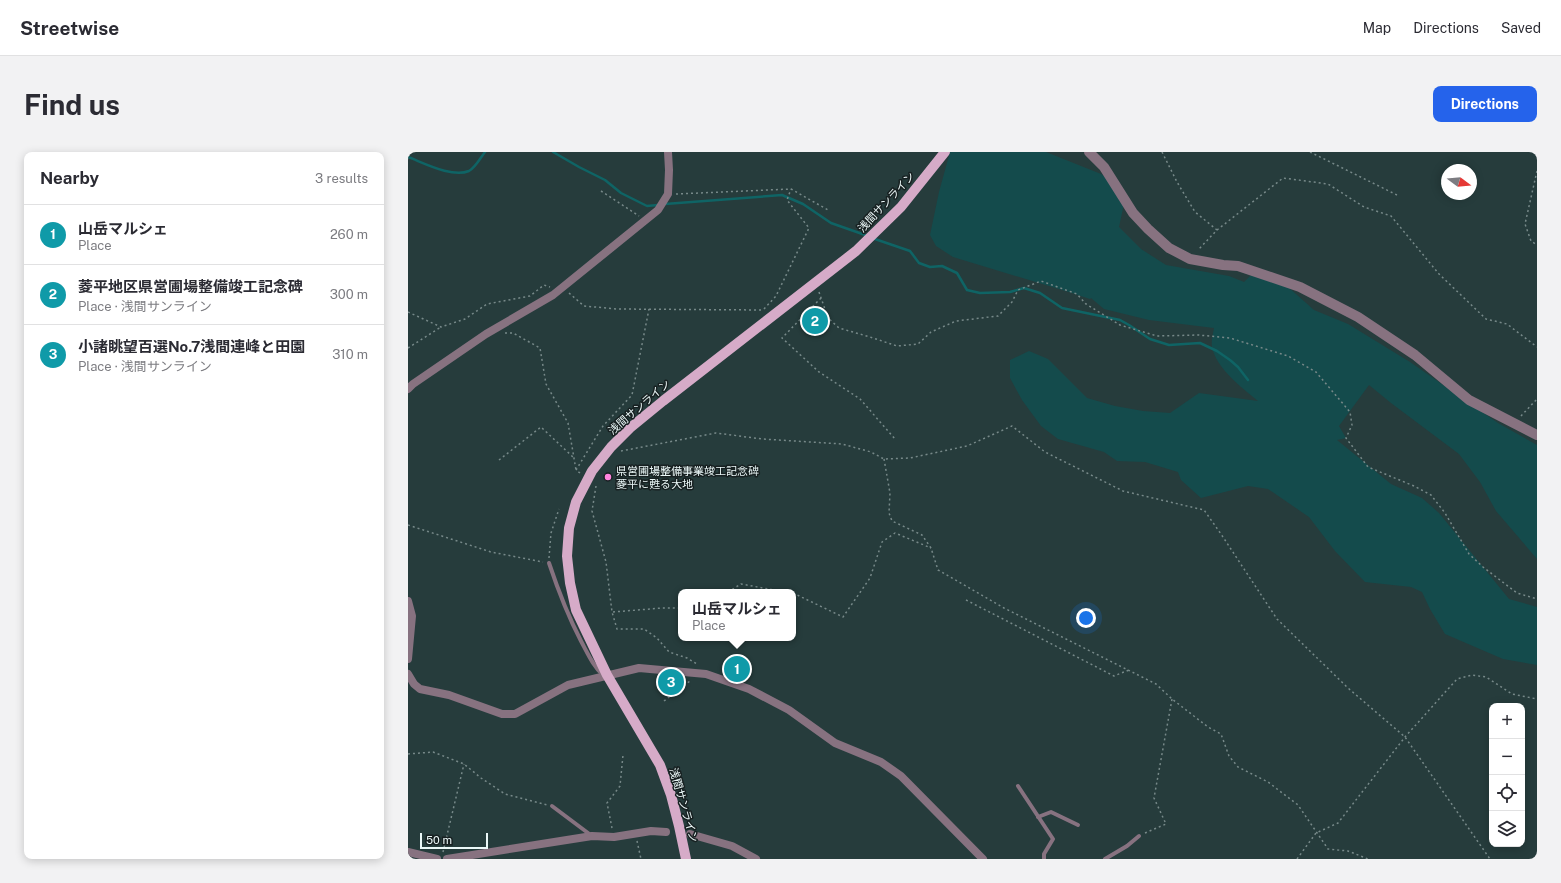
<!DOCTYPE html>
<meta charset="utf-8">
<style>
body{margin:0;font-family:"Public Sans","Noto Sans JP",sans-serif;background:#f2f2f3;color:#2b2b33}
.controls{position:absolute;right:12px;bottom:12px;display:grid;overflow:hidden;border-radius:8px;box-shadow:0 2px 10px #0003}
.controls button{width:36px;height:36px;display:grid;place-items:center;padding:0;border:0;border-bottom:1px solid #e1e1e2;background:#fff;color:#2b2b33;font:20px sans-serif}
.compass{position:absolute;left:1033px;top:12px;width:36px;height:36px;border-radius:50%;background:#fff;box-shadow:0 2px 10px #0003;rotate:106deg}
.scale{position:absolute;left:12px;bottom:10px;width:68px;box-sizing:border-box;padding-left:4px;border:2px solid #ebf8f8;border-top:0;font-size:11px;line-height:14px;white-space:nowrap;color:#ebf8f8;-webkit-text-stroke:3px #172021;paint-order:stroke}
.you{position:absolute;left:678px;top:466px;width:14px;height:14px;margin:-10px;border:3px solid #fff;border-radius:50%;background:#1a73e8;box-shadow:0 0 0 6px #1a73e833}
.badge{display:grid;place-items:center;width:26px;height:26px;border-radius:50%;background:#2563eb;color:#fff;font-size:13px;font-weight:700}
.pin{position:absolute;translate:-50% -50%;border:2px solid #fff;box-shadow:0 1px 4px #0006}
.popup{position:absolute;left:270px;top:437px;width:118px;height:52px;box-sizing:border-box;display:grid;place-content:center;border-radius:8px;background:#fff;filter:drop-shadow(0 1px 3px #0005);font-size:13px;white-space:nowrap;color:#7c7c81}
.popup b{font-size:15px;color:#2b2b33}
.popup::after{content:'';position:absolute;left:50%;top:100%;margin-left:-8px;border:8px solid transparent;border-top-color:#fff}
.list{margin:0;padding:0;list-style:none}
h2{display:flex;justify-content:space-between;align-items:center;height:52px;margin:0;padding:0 16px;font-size:17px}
h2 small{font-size:13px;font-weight:400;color:#7c7c81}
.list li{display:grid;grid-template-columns:26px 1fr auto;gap:12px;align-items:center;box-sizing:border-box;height:60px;padding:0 16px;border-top:1px solid #e1e1e2}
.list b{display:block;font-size:15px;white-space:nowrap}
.list p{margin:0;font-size:13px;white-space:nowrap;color:#7c7c81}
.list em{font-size:13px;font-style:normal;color:#7c7c81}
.icon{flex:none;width:22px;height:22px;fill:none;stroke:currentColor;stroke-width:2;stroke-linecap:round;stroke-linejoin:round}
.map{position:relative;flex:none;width:1129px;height:707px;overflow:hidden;border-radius:8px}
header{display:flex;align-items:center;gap:24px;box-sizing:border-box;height:56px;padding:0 20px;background:#fff;border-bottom:1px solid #e1e1e2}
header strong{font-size:19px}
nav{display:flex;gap:22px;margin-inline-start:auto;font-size:14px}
.intro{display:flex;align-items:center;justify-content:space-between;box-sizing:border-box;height:96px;padding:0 24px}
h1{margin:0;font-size:28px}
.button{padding:10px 18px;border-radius:8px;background:#2563eb;color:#fff;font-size:14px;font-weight:700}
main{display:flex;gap:24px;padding:0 24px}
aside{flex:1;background:#fff;border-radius:8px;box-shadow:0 2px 10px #0003}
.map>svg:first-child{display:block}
.green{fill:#144b4c}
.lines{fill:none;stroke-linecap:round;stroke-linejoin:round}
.stream{stroke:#0f6465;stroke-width:2.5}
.building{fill:#566e6e;stroke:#7d9595}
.path{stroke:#778989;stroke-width:1.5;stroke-dasharray:2 3;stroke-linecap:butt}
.service{stroke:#877280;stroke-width:4}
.minor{stroke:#877280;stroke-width:8}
.tertiary{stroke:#877280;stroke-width:10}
.primary{stroke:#d6abc8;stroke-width:10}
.poi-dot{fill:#ff85de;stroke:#172021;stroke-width:1.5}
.labels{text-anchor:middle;stroke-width:3;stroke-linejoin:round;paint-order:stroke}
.street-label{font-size:11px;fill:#ebf8f8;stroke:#172021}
.poi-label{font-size:11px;fill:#ebf8f8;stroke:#172021;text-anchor:start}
</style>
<header>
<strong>Streetwise</strong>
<nav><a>Map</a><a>Directions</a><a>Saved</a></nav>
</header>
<div class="intro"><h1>Find us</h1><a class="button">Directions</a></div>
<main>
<aside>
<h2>Nearby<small>3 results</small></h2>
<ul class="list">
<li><span class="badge" style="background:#0f9aa8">1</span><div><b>山岳マルシェ</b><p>Place</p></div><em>260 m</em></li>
<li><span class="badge" style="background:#0f9aa8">2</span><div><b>菱平地区県営圃場整備竣工記念碑</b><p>Place · 浅間サンライン</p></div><em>300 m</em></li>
<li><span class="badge" style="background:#0f9aa8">3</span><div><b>小諸眺望百選No.7浅間連峰と田園</b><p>Place · 浅間サンライン</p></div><em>310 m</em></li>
</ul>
</aside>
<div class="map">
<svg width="1129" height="707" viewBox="0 0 1129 707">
<rect width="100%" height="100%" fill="#263c3c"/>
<!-- green -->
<path class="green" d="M542,0H638L693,22L712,34L717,47L711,75L733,97L758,113L821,124L836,130L846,120L871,127L906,158L940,172L1002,210L1090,271L1129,293V407L1088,359L1072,330L1051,302L983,251L961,233L931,274L938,286L929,288L983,332L1014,346L1031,361L1101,447L1129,455V513L1095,507L1037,482L1022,457L1014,440L1003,435L957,430L927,399L901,365L860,337L840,334L793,346L773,328L770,320L737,310L709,309L696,300L650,287L633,274L614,248L602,226V208L621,199L640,207L679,246L707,254L735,259L762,261L791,241L850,249C834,236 808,216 804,195C803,189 805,182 806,176L741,168L696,157L683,146L682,147L664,141L545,105L528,94L522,83L531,40Z"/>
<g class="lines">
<!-- stream -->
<g class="stream">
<polyline points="145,0 171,15 197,28 213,41 239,54 250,53"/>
<path d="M0,5C16,11 44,26 61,19C67,16 73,5 77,0"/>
<polyline points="257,52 374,43 395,52 423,71 460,84"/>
<polyline points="464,86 502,99 511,111 522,115 534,114 549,121 559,138 572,141 602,140 616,136 632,141 654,156 712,168 721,173 742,187 761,193 792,191 809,199 822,208 830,215 840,228"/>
</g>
</g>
<!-- building -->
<polygon class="building" points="327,509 336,519 330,525 321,515"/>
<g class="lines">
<!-- path -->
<g class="path">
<polyline points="754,0 769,30 787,60 809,78 790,98"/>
<polyline points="902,0 989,43"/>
<polyline points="1129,19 1117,72 1123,89 1129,93"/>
<polyline points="193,39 231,64"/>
<polyline points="268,42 383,37 420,58"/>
<polyline points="809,78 875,26 920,32 956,55 983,64 1031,122 1078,167 1099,172 1129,195"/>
<polyline points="411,140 420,166 431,176 462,185 489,194 510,192 523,180 548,169 590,164 604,150 610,138 633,129 669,142 678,152 712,173 749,184 790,183 822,186 880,204 908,220 942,260 944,273 938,286 960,315 1006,334 1023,343 1037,361 1061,402 1075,415 1109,441 1129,447"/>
<polyline points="161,141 176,154 209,157 356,158"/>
<polyline points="413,146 374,186 411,220 452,247 488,288"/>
<polyline points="356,157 368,144 401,76 379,48 383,37"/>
<polyline points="0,160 33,175 57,167 79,152 122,144 136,133 142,135"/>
<polyline points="97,181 105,181 132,196 138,232 160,271 168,318"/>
<polyline points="0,196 33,175"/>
<polyline points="1113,264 1129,247"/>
<polyline points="213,299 308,281 354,287 434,292 463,300 476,307 502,306 559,294 604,274 637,300 715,339 796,358 813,382 869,467 940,536 997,585 1082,707"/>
<polyline points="476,307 482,341 481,361 484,369 514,383 523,396 530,418 596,456 748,532 764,547 800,575 813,582 821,604 830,615 860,630 890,653 920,697 940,699 960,707"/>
<polyline points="91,308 133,275 166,306"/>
<polyline points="172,321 168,318 195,274 224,243 241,157"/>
<polyline points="188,334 184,359 198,410 204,460 209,477 236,477 249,486 261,500 279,506 289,512"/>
<polyline points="0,373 83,400 135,410"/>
<polyline points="141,406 143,381 151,357"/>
<polyline points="320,440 333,432 377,440"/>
<polyline points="385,441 435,465 462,426 474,390 487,381 523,396"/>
<polyline points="558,448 706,524 721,518"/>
<polyline points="205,460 254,456 273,456"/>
<polyline points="256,549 282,529"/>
<polyline points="0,602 25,600 56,612 73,626 97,642 139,653"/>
<polyline points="204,676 199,651 212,634 215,603"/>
<polyline points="737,681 758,672 746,646 764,547"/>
<polyline points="229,689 233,707"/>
<polyline points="35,700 56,612"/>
<polyline points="889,707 908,681 930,671 997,585 1049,527 1064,523 1078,525 1104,542 1129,547"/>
</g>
<!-- service -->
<g class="service">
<path d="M141,411C150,438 160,464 173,489C180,502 185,514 195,523"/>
<polyline points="610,634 645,687 636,702 636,707"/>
<polyline points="144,654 184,684"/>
<polyline points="630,665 643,660 670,673"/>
<polyline points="697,707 719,694 731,684"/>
</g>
<!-- minor -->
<g class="minor">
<polyline points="0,237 5,232 78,182 145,143 250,58 260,42 261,18 260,0"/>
<polyline points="0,449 4,464 0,507"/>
<polyline points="0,522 6,532 12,537 41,543 94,562 107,562 160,533 231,516 298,522 341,537 381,558 427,591 473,610 493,624 575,707"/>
<polyline points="282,682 324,694 348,707"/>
<polyline points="0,700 29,707"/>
<polyline points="39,707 184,684 206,685 243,679 258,680"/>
</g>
<!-- tertiary -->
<polyline class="tertiary" points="681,0 696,15 725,61 740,77 761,96 782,107 815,113 830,114 892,135 950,165 1007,203 1061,248 1129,283"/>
<!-- primary -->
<polyline class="primary" points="278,707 271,674 263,643 252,613 199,523 168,458 162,431 159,404 161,376 168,350 184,319 203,295 222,276 255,249 448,99 493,55 537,0"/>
</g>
<!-- markers -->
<circle class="poi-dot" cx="200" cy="325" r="4"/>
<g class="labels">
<!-- street labels -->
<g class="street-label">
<text transform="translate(478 50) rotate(-47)" y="4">浅間サンライン</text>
<text transform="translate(231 255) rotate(-41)" y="4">浅間サンライン</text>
<text transform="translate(276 653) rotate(74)" y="4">浅間サンライン</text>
</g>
<!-- poi labels -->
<g class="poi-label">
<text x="208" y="323">県営圃場整備事業竣工記念碑<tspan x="208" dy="13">菱平に甦る大地</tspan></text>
</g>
</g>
</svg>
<div class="controls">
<button>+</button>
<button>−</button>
<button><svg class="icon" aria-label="locate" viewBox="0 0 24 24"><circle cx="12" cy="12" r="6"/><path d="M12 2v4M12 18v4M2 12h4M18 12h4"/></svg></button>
<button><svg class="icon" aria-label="layers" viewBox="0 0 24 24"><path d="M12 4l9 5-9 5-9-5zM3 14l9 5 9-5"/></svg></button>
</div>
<svg class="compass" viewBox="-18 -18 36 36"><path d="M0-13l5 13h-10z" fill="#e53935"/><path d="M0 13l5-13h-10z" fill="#7c7c81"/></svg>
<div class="scale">50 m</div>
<div class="you"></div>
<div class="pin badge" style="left:329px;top:517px;background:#0f9aa8">1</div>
<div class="popup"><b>山岳マルシェ</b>Place</div>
<div class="pin badge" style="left:407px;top:169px;background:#0f9aa8">2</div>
<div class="pin badge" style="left:263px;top:530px;background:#0f9aa8">3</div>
</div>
</main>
